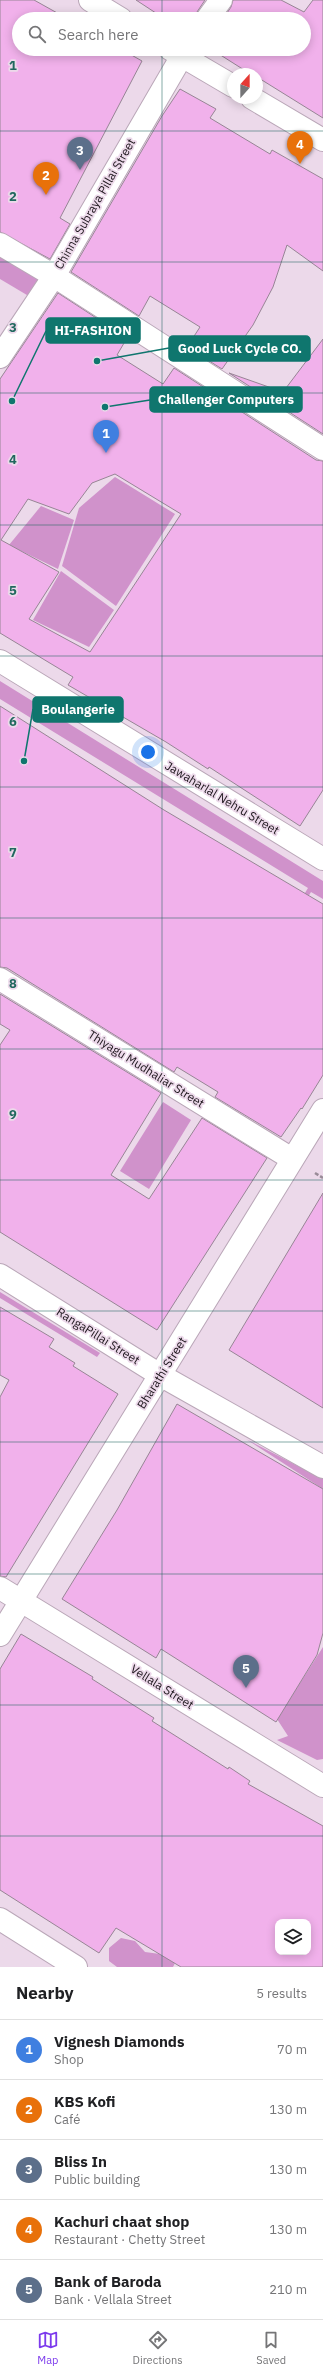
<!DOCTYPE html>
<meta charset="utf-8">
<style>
body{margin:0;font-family:"IBM Plex Sans",sans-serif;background:#f2f2f2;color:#202124}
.controls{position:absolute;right:12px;bottom:12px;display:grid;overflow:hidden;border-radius:8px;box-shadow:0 2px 10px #0003}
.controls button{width:36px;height:36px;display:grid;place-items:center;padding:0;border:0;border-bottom:1px solid #e0e0e0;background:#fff;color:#202124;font:20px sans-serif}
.compass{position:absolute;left:227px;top:68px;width:36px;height:36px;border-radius:50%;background:#fff;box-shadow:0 2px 10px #0003;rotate:21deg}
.you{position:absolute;left:148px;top:752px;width:14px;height:14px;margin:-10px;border:3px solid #fff;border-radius:50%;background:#1a73e8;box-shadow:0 0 0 6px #1a73e833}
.badge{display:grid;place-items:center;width:26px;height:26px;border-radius:50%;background:#7c3aed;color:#fff;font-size:13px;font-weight:700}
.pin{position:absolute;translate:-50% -33px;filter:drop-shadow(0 1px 2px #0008)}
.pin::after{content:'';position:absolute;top:21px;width:14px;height:12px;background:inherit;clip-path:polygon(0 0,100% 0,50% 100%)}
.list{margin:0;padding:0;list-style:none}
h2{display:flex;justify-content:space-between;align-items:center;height:52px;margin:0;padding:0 16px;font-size:17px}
h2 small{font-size:13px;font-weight:400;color:#757577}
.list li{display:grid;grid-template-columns:26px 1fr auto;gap:12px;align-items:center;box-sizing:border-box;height:60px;padding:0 16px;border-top:1px solid #e0e0e0}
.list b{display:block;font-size:15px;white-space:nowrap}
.list p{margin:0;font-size:13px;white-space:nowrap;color:#757577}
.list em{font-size:13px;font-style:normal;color:#757577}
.icon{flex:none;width:22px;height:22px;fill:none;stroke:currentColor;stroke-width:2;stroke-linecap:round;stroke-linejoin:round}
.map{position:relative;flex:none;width:323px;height:1967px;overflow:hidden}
.search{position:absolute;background:#fff;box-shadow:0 2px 10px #0003;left:12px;right:12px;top:12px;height:44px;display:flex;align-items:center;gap:10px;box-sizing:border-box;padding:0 14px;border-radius:22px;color:#757577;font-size:15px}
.sheet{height:352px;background:#fff}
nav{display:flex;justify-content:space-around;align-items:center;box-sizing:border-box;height:56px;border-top:1px solid #e0e0e0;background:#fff;font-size:11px;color:#757577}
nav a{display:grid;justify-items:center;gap:2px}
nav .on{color:#7c3aed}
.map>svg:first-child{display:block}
.forest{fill:#d092cb}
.building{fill:#f1b1eb;stroke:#978595;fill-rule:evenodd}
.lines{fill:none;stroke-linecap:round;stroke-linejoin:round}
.minor-casing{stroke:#baa7b8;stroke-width:24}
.tertiary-casing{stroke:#baa7b8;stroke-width:24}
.path{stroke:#998b98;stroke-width:2.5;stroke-dasharray:4 2;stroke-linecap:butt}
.minor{stroke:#fff;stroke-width:22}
.tertiary{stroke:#fff;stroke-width:22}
.grid{fill:none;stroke:#20685e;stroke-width:1;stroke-opacity:0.55}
.labels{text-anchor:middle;stroke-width:3.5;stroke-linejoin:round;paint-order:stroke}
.street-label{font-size:12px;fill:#1d161c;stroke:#ecd9ea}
.grid-label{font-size:13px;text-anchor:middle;font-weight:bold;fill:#20685e;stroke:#ecd9ea;stroke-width:3.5;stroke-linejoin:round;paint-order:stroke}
.leader{fill:none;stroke:#0f766e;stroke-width:1.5}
.callout-dot{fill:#0f766e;stroke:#ecd9ea;stroke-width:1.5}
.callout{fill:#0f766e;stroke:#0f766e;stroke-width:1.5}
.callout-label{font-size:13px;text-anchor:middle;font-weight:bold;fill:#fff}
</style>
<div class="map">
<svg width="323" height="1967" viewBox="0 0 323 1967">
<rect width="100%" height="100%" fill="#ecd9ea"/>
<!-- forest -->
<g class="forest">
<polygon points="0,250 46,276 32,298 0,279"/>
<polygon points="115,477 175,514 116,606 62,566 79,508"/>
<polygon points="41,506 74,520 58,569 9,545"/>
<polygon points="61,571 114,610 89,647 33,620"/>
<polygon points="0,681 323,881 323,899 311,892 258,979 253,977 308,888 0,699"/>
<polygon points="163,1102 191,1120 149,1189 120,1171"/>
<polygon points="0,1292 100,1353 97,1357 0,1298"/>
<polygon points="246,1439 323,1479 323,1489"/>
<polygon points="323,1647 323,1759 317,1760 277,1740 288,1736 277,1719"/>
<polygon points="121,1938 135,1941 145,1952 160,1954 175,1946 176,1961 173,1967 117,1967 109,1961 109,1948"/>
</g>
<!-- building -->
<g class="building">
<polygon points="0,0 34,0 68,19 19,19 19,49 121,49 142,61 60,218 70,224 50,259 0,232"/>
<polygon points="136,0 205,0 197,12 195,19 165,19"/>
<polygon points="233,0 281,0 304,12 313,0 323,0 323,118 257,77 257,74 251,74 241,68 211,49 304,49 304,19 223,19 231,7"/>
<polygon points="180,89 216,109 210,118 270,154 272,150 323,179 323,271 287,245 273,287 253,325 222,369 187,347 200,327 150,296 139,316 71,272 162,116"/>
<path d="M58,293L127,338L117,355L163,384L174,368L316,460L323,461V790L300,826L209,767L208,769L166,742L68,685L73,677L0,633V379ZM115,474L181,514L90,652L29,619L59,572L1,540L28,499L69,514L92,483Z"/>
<polygon points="323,339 323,434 229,373 283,392"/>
<polygon points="0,706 164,810 323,904 323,1075 302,1109 301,1108 281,1137 215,1097 218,1092 177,1067 174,1072 7,968 0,967"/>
<polygon points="0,994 161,1093 111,1175 149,1199 202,1118 267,1158 157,1330 0,1232 0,1045 10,1030 0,1024"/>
<polygon points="323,1193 323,1408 229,1350"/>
<polygon points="0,1307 54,1339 49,1347 75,1363 73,1366 118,1394 6,1577 0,1576 0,1397 9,1380 0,1375"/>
<polygon points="177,1404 323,1489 323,1633 317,1655 276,1722 161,1649 156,1658 62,1599 117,1510"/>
<path d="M21,1634L93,1677L92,1679L154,1718L152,1721L228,1769L229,1767L250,1781L248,1784L323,1826V1967H181L116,1928L99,1953L0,1890V1669ZM278,1922H308V1952H278Z"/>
</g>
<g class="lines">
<defs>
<g id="minor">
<polyline points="90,0 121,19"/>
<polyline points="207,19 221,0"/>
<polyline points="170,49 233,86"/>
<polyline points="252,98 323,140"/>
<polyline points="0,244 54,276 323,449"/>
<polyline points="0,357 54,276 186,49"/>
<polyline points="0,979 292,1159"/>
<polyline points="0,1275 160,1375 323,1467"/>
<polyline points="0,1588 323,1786"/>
</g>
<g id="tertiary">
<polyline points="0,661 323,859"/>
<polyline points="0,1635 323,1110"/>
<polyline points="0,1919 76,1967"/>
</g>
</defs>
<!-- minor casing -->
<use href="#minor" class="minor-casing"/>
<!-- tertiary casing -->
<use href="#tertiary" class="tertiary-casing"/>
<!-- path -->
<polyline class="path" points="315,1173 323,1178"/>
<!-- minor -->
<use href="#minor" class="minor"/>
<!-- tertiary -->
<use href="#tertiary" class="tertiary"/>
</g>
<!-- grid -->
<path class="grid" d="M162,0V19M162,49V1967M0,131H323M0,262H323M0,393H323M0,525H323M0,656H323M0,787H323M0,918H323M0,1049H323M0,1180H323M0,1311H323M0,1442H323M0,1574H323M0,1705H323M0,1836H323"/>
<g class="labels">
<!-- street labels -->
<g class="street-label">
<text transform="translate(95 204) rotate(-60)" y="4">Chinna Subraya Pillai Street</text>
<text transform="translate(222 798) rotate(31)" y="4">Jawaharlal Nehru Street</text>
<text transform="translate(146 1069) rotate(32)" y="4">Thiyagu Mudhaliar Street</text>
<text transform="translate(98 1336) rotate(32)" y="4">RangaPillai Street</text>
<text transform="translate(162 1373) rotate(-58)" y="4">Bharathi Street</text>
<text transform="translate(162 1687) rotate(32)" y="4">Vellala Street</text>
</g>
</g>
<g class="grid-label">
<text x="13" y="70">1</text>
<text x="13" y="201">2</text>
<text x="13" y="332">3</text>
<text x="13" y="464">4</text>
<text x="13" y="595">5</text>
<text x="13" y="726">6</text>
<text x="13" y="857">7</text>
<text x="13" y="988">8</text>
<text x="13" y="1119">9</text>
</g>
<!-- callouts -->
<path class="leader" d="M12 401L46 331M97 361L169 348M105 407L150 400M24 761L33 709"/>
<g class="callout-dot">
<circle cx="12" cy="401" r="4"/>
<circle cx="97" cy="361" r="4"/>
<circle cx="105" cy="407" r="4"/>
<circle cx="24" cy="761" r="4"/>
</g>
<g class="callout">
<rect x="46" y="318" width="94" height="25" rx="4"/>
<rect x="169" y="336" width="141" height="25" rx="4"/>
<rect x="150" y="387" width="152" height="25" rx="4"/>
<rect x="33" y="697" width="90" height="25" rx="4"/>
</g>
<g class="callout-label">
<text x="93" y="335">HI-FASHION</text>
<text x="240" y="353">Good Luck Cycle CO.</text>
<text x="226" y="404">Challenger Computers</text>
<text x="78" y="714">Boulangerie</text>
</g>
</svg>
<div class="controls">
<button><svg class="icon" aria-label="layers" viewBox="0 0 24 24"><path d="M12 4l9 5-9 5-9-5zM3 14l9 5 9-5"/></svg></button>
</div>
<svg class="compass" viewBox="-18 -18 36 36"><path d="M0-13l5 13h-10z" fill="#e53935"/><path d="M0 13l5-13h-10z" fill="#757577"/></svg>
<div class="you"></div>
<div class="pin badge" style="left:106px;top:453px;background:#3f7fe0">1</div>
<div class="pin badge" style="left:46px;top:195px;background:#e8710a">2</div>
<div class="pin badge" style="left:80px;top:170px;background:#5c6f8a">3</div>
<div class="pin badge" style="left:300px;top:164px;background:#e8710a">4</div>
<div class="pin badge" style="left:246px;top:1688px;background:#5c6f8a">5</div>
<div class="search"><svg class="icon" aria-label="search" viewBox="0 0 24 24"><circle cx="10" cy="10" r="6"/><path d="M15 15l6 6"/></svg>Search here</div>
</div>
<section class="sheet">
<h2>Nearby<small>5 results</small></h2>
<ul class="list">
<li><span class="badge" style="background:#3f7fe0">1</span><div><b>Vignesh Diamonds</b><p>Shop</p></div><em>70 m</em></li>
<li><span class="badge" style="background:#e8710a">2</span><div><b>KBS Kofi</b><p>Café</p></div><em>130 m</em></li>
<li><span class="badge" style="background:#5c6f8a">3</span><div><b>Bliss In</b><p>Public building</p></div><em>130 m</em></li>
<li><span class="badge" style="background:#e8710a">4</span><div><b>Kachuri chaat shop</b><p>Restaurant · Chetty Street</p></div><em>130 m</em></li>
<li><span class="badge" style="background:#5c6f8a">5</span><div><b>Bank of Baroda</b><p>Bank · Vellala Street</p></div><em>210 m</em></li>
</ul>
</section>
<nav>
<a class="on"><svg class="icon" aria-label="map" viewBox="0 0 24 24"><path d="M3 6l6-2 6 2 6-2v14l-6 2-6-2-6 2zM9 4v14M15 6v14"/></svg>Map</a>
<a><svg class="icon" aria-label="directions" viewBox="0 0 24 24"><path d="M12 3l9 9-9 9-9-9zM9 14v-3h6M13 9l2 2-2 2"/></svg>Directions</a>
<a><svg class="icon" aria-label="saved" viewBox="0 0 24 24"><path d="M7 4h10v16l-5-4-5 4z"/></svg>Saved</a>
</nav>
